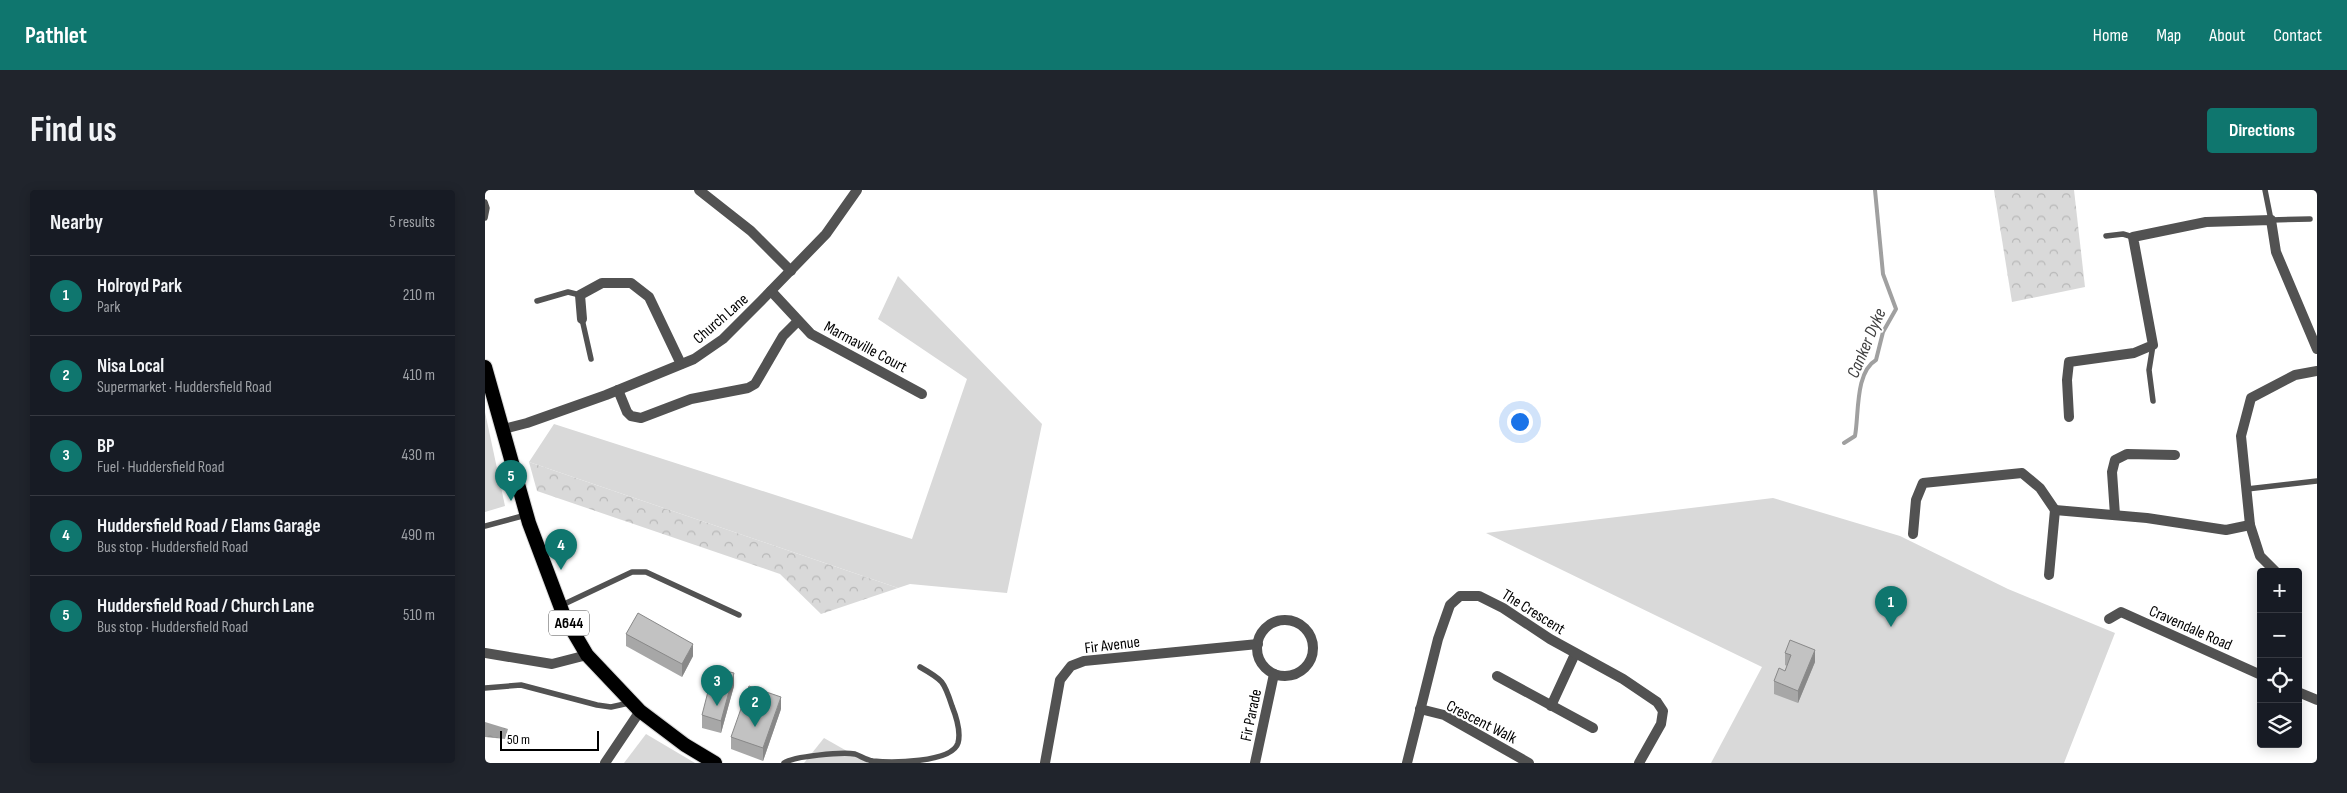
<!DOCTYPE html>
<meta charset="utf-8">
<style>
body{margin:0;font-family:"Sofia Sans Condensed",sans-serif;background:#20242c;color:#f1f3f6}
.controls{position:absolute;right:15px;bottom:15px;display:grid;overflow:hidden;border-radius:5px;box-shadow:0 2px 12px #0003}
.controls button{width:45px;height:45px;display:grid;place-items:center;padding:0;border:0;border-bottom:1px solid #363941;background:#171b24;color:#f1f3f6;font:25px sans-serif}
.scale{position:absolute;left:15px;bottom:12px;width:99px;box-sizing:border-box;padding-left:5px;border:2px solid #000;border-top:0;font-size:14px;line-height:18px;white-space:nowrap;color:#000;-webkit-text-stroke:4px #fff;paint-order:stroke}
.you{position:absolute;left:1034px;top:231px;width:18px;height:18px;margin:-12px;border:4px solid #fff;border-radius:50%;background:#1a73e8;box-shadow:0 0 0 8px #1a73e833}
.badge{display:grid;place-items:center;width:32px;height:32px;border-radius:50%;background:#0f766e;color:#fff;font-size:16px;font-weight:700}
.pin{position:absolute;translate:-50% -41px;filter:drop-shadow(0 1px 2px #0008)}
.pin::after{content:'';position:absolute;top:26px;width:18px;height:15px;background:inherit;clip-path:polygon(0 0,100% 0,50% 100%)}
.list{margin:0;padding:0;list-style:none}
h2{display:flex;justify-content:space-between;align-items:center;height:65px;margin:0;padding:0 20px;font-size:21px}
h2 small{font-size:16px;font-weight:400;color:#9ea1a6}
.list li{display:grid;grid-template-columns:32px 1fr auto;gap:15px;align-items:center;box-sizing:border-box;height:80px;padding:0 20px;border-top:1px solid #363941}
.list b{display:block;font-size:19px;white-space:nowrap}
.list p{margin:0;font-size:16px;white-space:nowrap;color:#9ea1a6}
.list em{font-size:16px;font-style:normal;color:#9ea1a6}
.icon{flex:none;width:28px;height:28px;fill:none;stroke:currentColor;stroke-width:2;stroke-linecap:round;stroke-linejoin:round}
.map{position:relative;flex:none;width:1832px;height:573px;overflow:hidden;border-radius:5px}
header{display:flex;align-items:center;gap:30px;box-sizing:border-box;height:70px;padding:0 25px;background:#0f766e;color:#fff}
header strong{font-size:24px}
nav{display:flex;gap:28px;margin-inline-start:auto;font-size:18px}
.intro{display:flex;align-items:center;justify-content:space-between;box-sizing:border-box;height:120px;padding:0 30px}
h1{margin:0;font-size:35px}
.button{padding:12px 22px;border-radius:5px;background:#0f766e;color:#fff;font-size:18px;font-weight:700}
main{display:flex;gap:30px;padding:0 30px}
aside{flex:1;background:#171b24;border-radius:5px;box-shadow:0 2px 12px #0003}
.map>svg:first-child{display:block}
.green{fill:#d9d9d9}
.forest{fill:url(#forest-crowns)}
.water{fill:url(#water-ripples)}
.lines{fill:none;stroke-linecap:round;stroke-linejoin:round}
.stream{stroke:#a0a0a0;stroke-width:4}
.trunk-casing{stroke:#dbdbdb;stroke-width:16}
.service{stroke:#525252;stroke-width:5.5}
.minor{stroke:#525252;stroke-width:10}
.tertiary{stroke:#525252;stroke-width:10}
.trunk{stroke:#000;stroke-width:14}
.wall{fill:#a7a7a7}
.shaded-wall{fill:#888}
.building{fill:#c2c2c2;stroke:#888}
.labels{text-anchor:middle;stroke-width:4;stroke-linejoin:round;paint-order:stroke}
.shield{fill:#fff;stroke:#4c4c4c;stroke-width:1}
.shield-label{font-size:15px;font-weight:bold;fill:#000}
.street-label{font-size:16px;fill:#000;stroke:#fff}
.water-label{font-size:18px;font-style:italic;fill:#414141;stroke:#fff}
</style>
<header>
<strong>Pathlet</strong>
<nav><a>Home</a><a>Map</a><a>About</a><a>Contact</a></nav>
</header>
<div class="intro"><h1>Find us</h1><a class="button">Directions</a></div>
<main>
<aside>
<h2>Nearby<small>5 results</small></h2>
<ul class="list">
<li><span class="badge">1</span><div><b>Holroyd Park</b><p>Park</p></div><em>210 m</em></li>
<li><span class="badge">2</span><div><b>Nisa Local</b><p>Supermarket · Huddersfield Road</p></div><em>410 m</em></li>
<li><span class="badge">3</span><div><b>BP</b><p>Fuel · Huddersfield Road</p></div><em>430 m</em></li>
<li><span class="badge">4</span><div><b>Huddersfield Road / Elams Garage</b><p>Bus stop · Huddersfield Road</p></div><em>490 m</em></li>
<li><span class="badge">5</span><div><b>Huddersfield Road / Church Lane</b><p>Bus stop · Huddersfield Road</p></div><em>510 m</em></li>
</ul>
</aside>
<div class="map">
<svg width="1832" height="573" viewBox="0 0 1832 573">
<defs>
<pattern id="forest-crowns" width="20" height="18" patternUnits="userSpaceOnUse" patternTransform="scale(1.25)"><rect width="20" height="18" fill="#d9d9d9"/><path d="M2 6a3 3 0 1 1 6 0M12 15a3 3 0 1 1 6 0" fill="none" stroke="#b8b8b8"/></pattern>
<pattern id="water-ripples" width="26" height="14" patternUnits="userSpaceOnUse" patternTransform="scale(1.25)"><rect width="26" height="14" fill="#a0a0a0"/><path d="M2 4q2-2 4 0t4 0M15 11q2-2 4 0t4 0" fill="none" stroke="#888"/></pattern>
</defs>
<rect width="100%" height="100%" fill="#fff"/>
<!-- green -->
<g class="green">
<polygon points="413,86 557,234 522,403 425,394 413,398 44,272 69,234 427,349 482,189 393,129"/>
<polygon points="0,222 20,316 0,322"/>
<polygon points="1288,308 1415,346 1523,399 1630,443 1579,573 1226,573 1277,477 1001,343"/>
<polygon points="161,544 210,573 139,573"/>
<polygon points="339,548 383,573 319,573"/>
</g>
<!-- forest -->
<g class="forest">
<polygon points="1509,0 1589,0 1600,97 1527,112"/>
<polygon points="44,272 413,398 336,424 295,384 52,301"/>
</g>
<!-- water -->
<polygon class="water" points="0,532 23,539 20,549 0,547"/>
<g class="lines">
<!-- stream -->
<path class="stream" d="M1359,253L1370,246C1374,225 1370,182 1391,170L1398,142L1411,119L1398,84L1390,0"/>
<defs>
<polyline id="trunk" points="0,177 44,333 79,426 102,465 155,521 200,555 230,573"/>
</defs>
<!-- trunk casing -->
<use href="#trunk" class="trunk-casing"/>
<!-- service -->
<g class="service">
<polyline points="1780,0 1786,30 1825,29"/>
<polyline points="0,12 2,18 0,28"/>
<polyline points="1621,46 1638,44 1648,47"/>
<polyline points="52,111 83,102 95,105"/>
<polyline points="97,129 106,169"/>
<polyline points="1668,155 1664,180 1668,211"/>
<polyline points="1762,299 1832,291"/>
<polyline points="0,336 41,325"/>
<polyline points="75,416 147,382 161,382 254,425"/>
<polyline points="0,498 36,495 112,515 126,517 144,513"/>
<path d="M299,573C309,566 357,562 370,564C376,566 381,570 388,571C405,573 467,573 473,553C476,542 471,526 467,516C459,491 458,490 435,477"/>
</g>
<!-- minor -->
<g class="minor">
<polyline points="214,0 266,41 306,81"/>
<polyline points="286,101 326,144 437,204"/>
<polyline points="97,129 95,105 117,93 146,93 164,107 196,174"/>
<polyline points="133,200 142,222 146,226 156,228 206,209 263,198 270,194 298,146 313,131"/>
<polyline points="1584,227 1582,190 1584,172 1649,163 1668,155 1648,47 1721,32 1786,30 1791,62 1832,159"/>
<polyline points="1570,320 1662,328 1741,340 1765,335"/>
<polyline points="1630,325 1627,282 1630,270 1642,264 1690,265"/>
<polyline points="1428,344 1431,310 1438,293 1537,283 1555,298 1570,320"/>
<polyline points="1791,382 1775,366 1765,335 1756,246 1766,208 1810,185 1832,181"/>
<polyline points="1564,385 1570,320"/>
<polyline points="1624,429 1636,422 1776,485"/>
<circle cx="800" cy="458" r="28"/>
<polyline points="0,463 67,474 102,465"/>
<polyline points="1012,486 1108,538"/>
<polyline points="1813,502 1832,510"/>
<polyline points="1066,516 1090,464"/>
<polyline points="935,519 959,525 1044,573"/>
<polyline points="560,573 575,490 586,476 599,471 773,454"/>
<polyline points="770,573 789,484"/>
<polyline points="922,573 953,449 965,415 975,406 994,406 1018,418 1065,449 1138,489 1172,512 1178,521 1176,534 1154,573"/>
</g>
<!-- tertiary -->
<g class="tertiary">
<polyline points="19,239 42,233 121,205 209,169 238,149 276,111 341,44 372,0"/>
<polyline points="120,573 155,521"/>
</g>
<!-- trunk -->
<use href="#trunk" class="trunk"/>
</g>
<!-- wall -->
<g class="wall">
<polygon points="141,444 208,466 197,487 141,456"/>
<polygon points="1300,463 1330,472 1313,513 1289,504 1289,491 1300,481 1302,476 1300,475"/>
<polygon points="249,496 236,543 217,538 217,525"/>
<polygon points="296,519 278,571 246,559 246,547"/>
</g>
<!-- shaded-wall -->
<g class="shaded-wall">
<polygon points="208,454 208,466 197,487 197,474"/>
<polygon points="1330,460 1330,472 1313,513 1313,501"/>
<polygon points="249,483 249,496 236,543 236,531"/>
<polygon points="296,507 296,519 278,571 278,558"/>
</g>
<!-- building -->
<g class="building">
<polygon points="153,423 208,454 197,474 141,444"/>
<polygon points="1305,450 1330,460 1313,501 1289,491 1294,478 1300,481 1306,465 1300,463"/>
<polygon points="229,478 249,483 236,531 217,525"/>
<polygon points="264,496 296,507 278,558 246,547"/>
</g>
<g class="labels">
<!-- shield labels -->
<rect class="shield" x="64" y="420.5" width="40" height="25" rx="4"/>
<g class="shield-label">
<text x="84" y="438">A644</text>
</g>
<!-- street labels -->
<g class="street-label">
<text transform="translate(235 128) rotate(-41)" y="6">Church Lane</text>
<text transform="translate(381 156) rotate(28)" y="6">Marmaville Court</text>
<text transform="translate(1049 421) rotate(32)" y="6">The Crescent</text>
<text transform="translate(1706 437) rotate(24)" y="6">Cravendale Road</text>
<text transform="translate(627 454) rotate(-7)" y="6">Fir Avenue</text>
<text transform="translate(765 525) rotate(-78)" y="6">Fir Parade</text>
<text transform="translate(997 531) rotate(27)" y="6">Crescent Walk</text>
</g>
<!-- water labels -->
<g class="water-label">
<text transform="translate(1381 153) rotate(-67)" y="6">Canker Dyke</text>
</g>
</g>
</svg>
<div class="controls">
<button>+</button>
<button>−</button>
<button><svg class="icon" aria-label="locate" viewBox="0 0 24 24"><circle cx="12" cy="12" r="6"/><path d="M12 2v4M12 18v4M2 12h4M18 12h4"/></svg></button>
<button><svg class="icon" aria-label="layers" viewBox="0 0 24 24"><path d="M12 4l9 5-9 5-9-5zM3 14l9 5 9-5"/></svg></button>
</div>
<div class="scale">50 m</div>
<div class="you"></div>
<div class="pin badge" style="left:1406px;top:437px">1</div>
<div class="pin badge" style="left:270px;top:537px">2</div>
<div class="pin badge" style="left:232px;top:516px">3</div>
<div class="pin badge" style="left:76px;top:380px">4</div>
<div class="pin badge" style="left:26px;top:311px">5</div>
</div>
</main>
